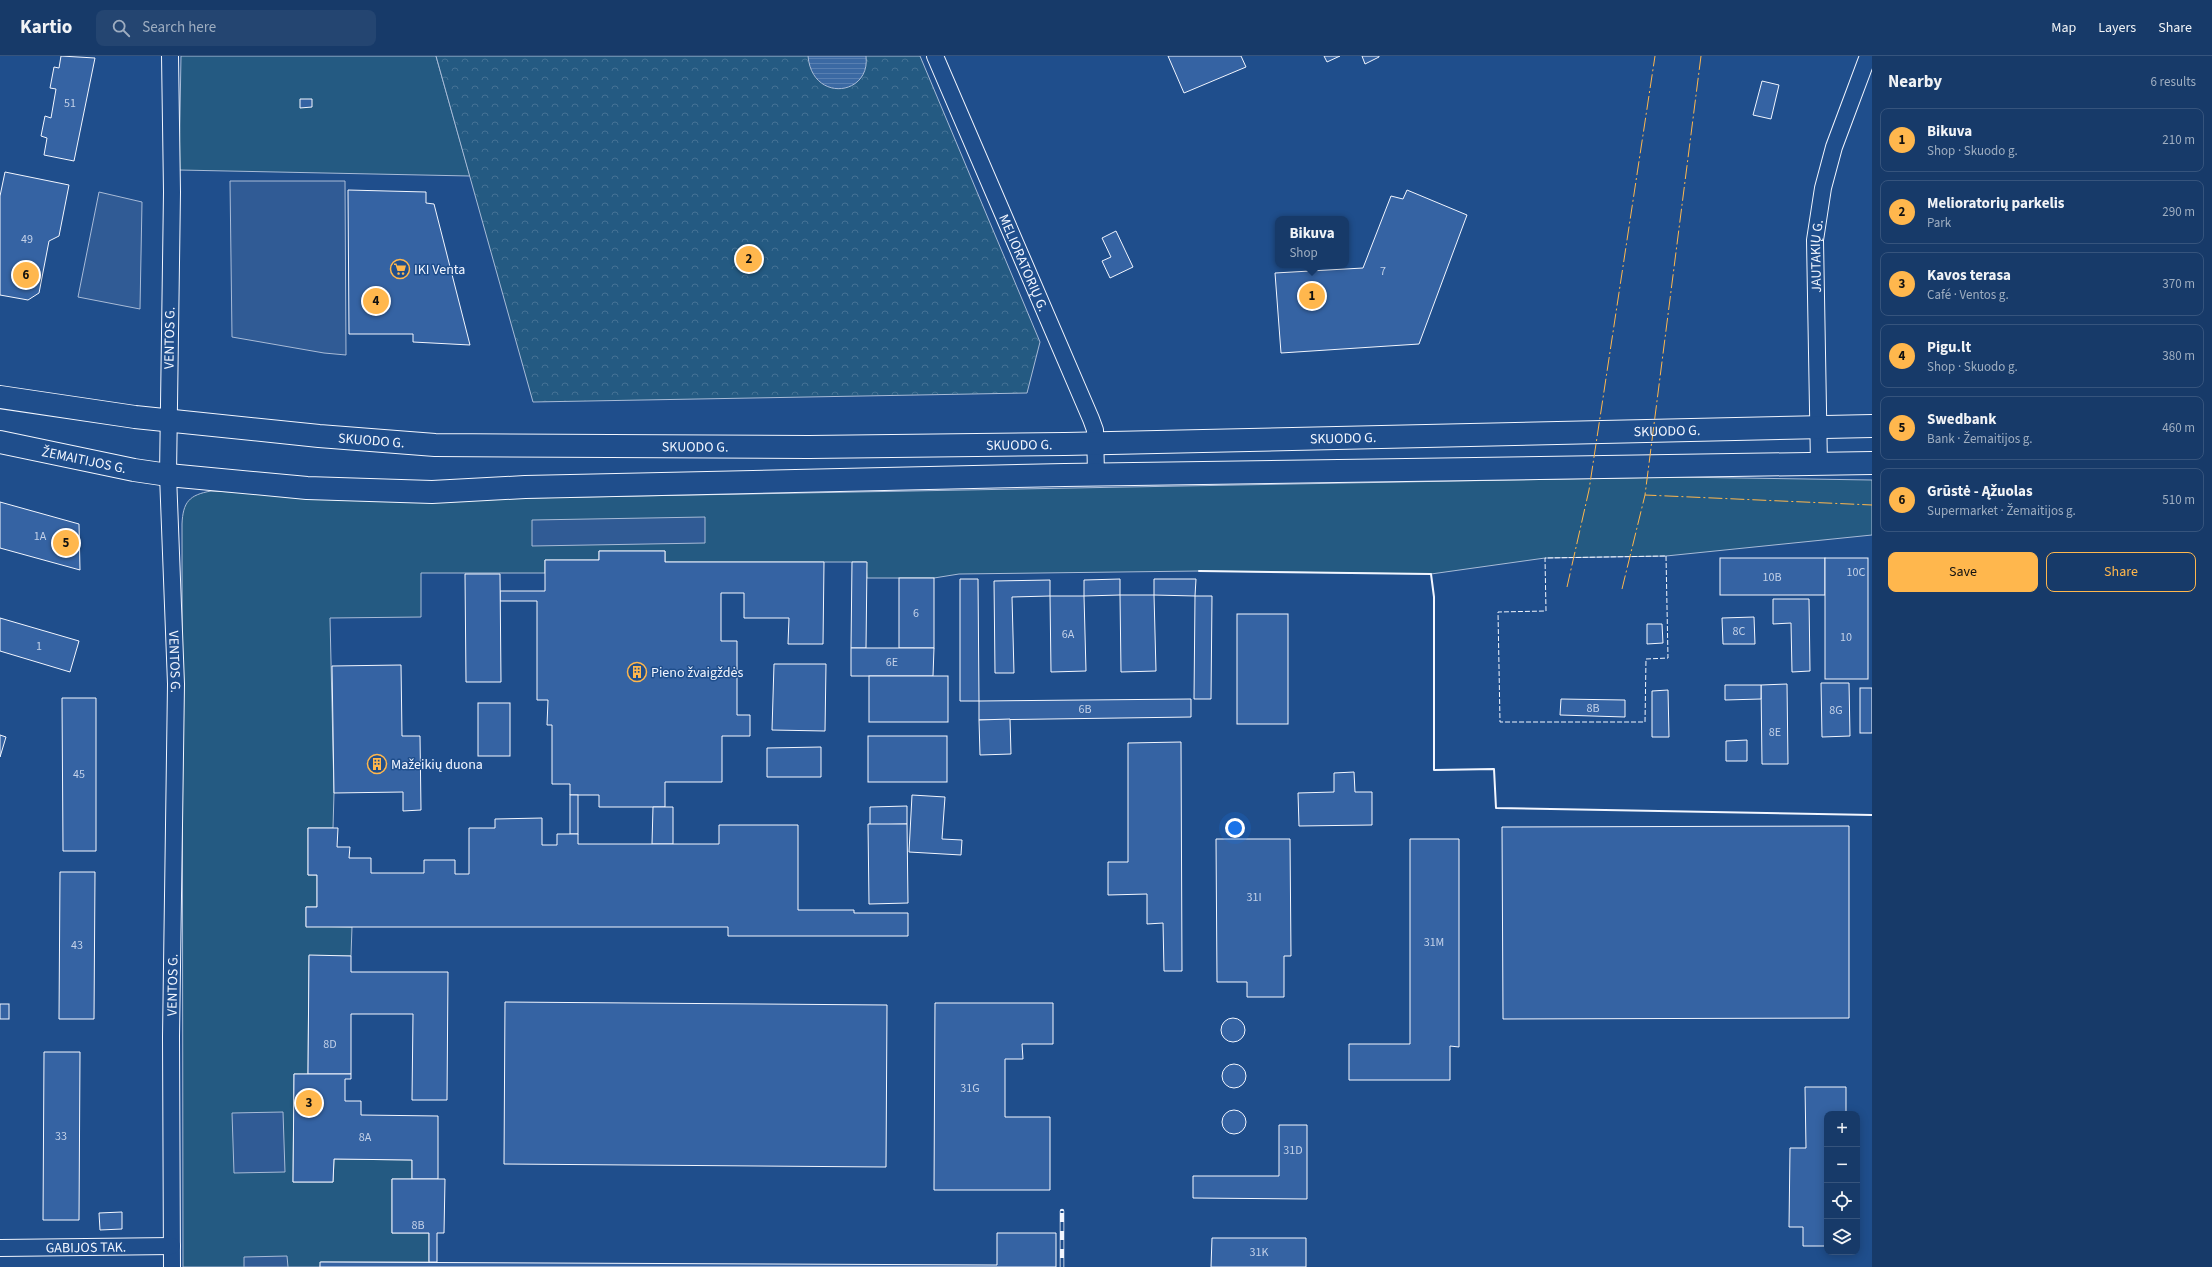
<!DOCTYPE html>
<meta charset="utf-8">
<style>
body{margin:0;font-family:"Source Sans 3",sans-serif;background:#244571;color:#f1f3f6}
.controls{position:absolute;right:12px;bottom:12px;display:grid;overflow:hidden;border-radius:8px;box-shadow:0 2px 10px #0003}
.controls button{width:36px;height:36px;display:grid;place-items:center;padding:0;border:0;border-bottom:1px solid #36547d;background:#173a69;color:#f1f3f6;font:20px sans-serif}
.you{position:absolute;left:1235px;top:772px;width:14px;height:14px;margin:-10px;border:3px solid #fff;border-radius:50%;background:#1a73e8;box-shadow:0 0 0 6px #1a73e833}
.badge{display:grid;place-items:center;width:26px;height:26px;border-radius:50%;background:#ffb74d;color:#111;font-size:13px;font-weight:700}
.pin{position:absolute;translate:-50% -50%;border:2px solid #fff;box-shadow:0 1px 4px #0006}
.popup{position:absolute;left:1275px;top:160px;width:74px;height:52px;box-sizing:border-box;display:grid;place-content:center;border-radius:8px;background:#173a69;filter:drop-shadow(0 1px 3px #0005);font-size:13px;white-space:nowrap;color:#9eadc0}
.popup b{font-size:15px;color:#f1f3f6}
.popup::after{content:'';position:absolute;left:50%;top:100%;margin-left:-8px;border:8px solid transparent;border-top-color:#173a69}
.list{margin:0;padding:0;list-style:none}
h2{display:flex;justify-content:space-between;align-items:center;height:52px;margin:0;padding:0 16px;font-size:17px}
h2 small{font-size:13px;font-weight:400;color:#9eadc0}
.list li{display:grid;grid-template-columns:26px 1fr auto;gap:12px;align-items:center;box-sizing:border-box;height:64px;margin:0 8px 8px;padding:0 8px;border:1px solid #36547d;border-radius:8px}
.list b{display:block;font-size:15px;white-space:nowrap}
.list p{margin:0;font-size:13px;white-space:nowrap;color:#9eadc0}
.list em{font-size:13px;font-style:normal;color:#9eadc0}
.actions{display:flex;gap:8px;padding:12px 16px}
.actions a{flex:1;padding:9px 0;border:1px solid #ffb74d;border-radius:8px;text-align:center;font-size:14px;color:#ffb74d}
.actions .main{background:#ffb74d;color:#111}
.icon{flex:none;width:22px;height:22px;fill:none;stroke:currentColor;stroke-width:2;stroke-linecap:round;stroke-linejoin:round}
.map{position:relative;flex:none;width:1872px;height:1211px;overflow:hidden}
header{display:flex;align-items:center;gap:24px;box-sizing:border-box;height:56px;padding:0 20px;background:#173a69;border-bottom:1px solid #36547d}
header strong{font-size:19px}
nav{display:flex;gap:22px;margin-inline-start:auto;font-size:14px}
.search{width:280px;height:36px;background:#244571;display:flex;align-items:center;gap:10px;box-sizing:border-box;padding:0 14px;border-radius:8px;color:#9eadc0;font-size:15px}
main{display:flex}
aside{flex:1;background:#173a69}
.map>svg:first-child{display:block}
.grass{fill:#245a82;stroke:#a8bbd7}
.park{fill:url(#park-crowns);stroke:#a8bbd7}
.parking{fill:#305b95;stroke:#a8bbd7}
.water{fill:url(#water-rules);stroke:#a8bbd7}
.building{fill:#3563a3;stroke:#f2f6ff}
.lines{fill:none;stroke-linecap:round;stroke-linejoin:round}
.street-casing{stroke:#f2f6ff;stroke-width:18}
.secondary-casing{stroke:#f2f6ff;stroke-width:24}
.street{stroke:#1f4e8c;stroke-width:16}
.secondary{stroke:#1f4e8c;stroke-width:22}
.rail-casing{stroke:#f2f6ff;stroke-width:4.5}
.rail{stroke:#1f4e8c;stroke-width:3;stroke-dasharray:9;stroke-linecap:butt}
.fence{stroke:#f2f6ff;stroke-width:1;stroke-dasharray:5 2;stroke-linecap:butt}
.wall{stroke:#f2f6ff;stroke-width:2}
.power{stroke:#ffb74d;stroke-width:1;stroke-dasharray:14 3 2 3;stroke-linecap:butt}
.labels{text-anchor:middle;stroke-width:3;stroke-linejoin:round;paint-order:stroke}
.number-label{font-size:12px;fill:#c3d1e8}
.street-label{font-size:14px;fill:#f2f6ff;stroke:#1f4e8c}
.poi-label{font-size:14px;fill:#f2f6ff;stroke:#1f4e8c;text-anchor:start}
</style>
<header>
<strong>Kartio</strong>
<div class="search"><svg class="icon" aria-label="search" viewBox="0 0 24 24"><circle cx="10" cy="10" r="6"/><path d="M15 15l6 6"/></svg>Search here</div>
<nav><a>Map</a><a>Layers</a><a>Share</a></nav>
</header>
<main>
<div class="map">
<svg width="1872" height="1211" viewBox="0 0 1872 1211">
<defs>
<pattern id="park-crowns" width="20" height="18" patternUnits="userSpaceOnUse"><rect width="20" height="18" fill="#245a82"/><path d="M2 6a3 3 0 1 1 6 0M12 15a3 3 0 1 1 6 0" fill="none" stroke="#447295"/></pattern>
<pattern id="water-rules" width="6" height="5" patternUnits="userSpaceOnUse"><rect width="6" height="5" fill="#3b69a3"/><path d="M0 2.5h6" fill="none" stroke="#587fb1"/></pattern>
</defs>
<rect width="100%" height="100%" fill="#1f4e8c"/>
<!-- grass -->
<g class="grass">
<polygon points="181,0 436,0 470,120 179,114"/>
<path d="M1674,421L1872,424V479L1666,500L1545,502L1431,518L1199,515L959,518L934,522H867L866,506H665V495H599V504H545V517H421V561L330,562L334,737L333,772H308V819H317V851H306V870L352,871L351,900H309L308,1018H294L293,1126H333L334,1103L412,1104V1123H392V1177H429V1206H321L320,1211H183L182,468C183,446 189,439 211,435L419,444Z"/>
</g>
<!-- park -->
<polygon class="park" points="436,0 920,0 1040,286 1027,337 533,346"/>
<!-- parking -->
<g class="parking">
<polygon points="230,125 345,125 346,299 324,297 232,281"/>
<polygon points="99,136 142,146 140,253 78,241"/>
<polygon points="705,461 705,487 532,490 532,464"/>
<polygon points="283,1056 285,1116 234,1117 232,1057"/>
<polygon points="287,1200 288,1211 244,1211 244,1201"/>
</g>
<!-- water -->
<path class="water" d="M808,0H866C871,40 812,47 808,0Z"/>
<!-- building -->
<g class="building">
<polygon points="61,0 95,2 74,105 44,99 47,82 41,80 45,60 51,62 56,33 50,32 54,11 59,12"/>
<polygon points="1168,0 1241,0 1246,11 1184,37"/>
<polygon points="1324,0 1340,0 1327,6"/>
<polygon points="1362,0 1379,0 1379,1 1365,8"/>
<polygon points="1762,25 1779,29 1771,63 1753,59"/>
<polygon points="300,43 312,43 312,51 300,52"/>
<polygon points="5,116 69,129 59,180 49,185 39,237 28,244 0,239 0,140"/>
<polygon points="348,134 426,136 426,147 434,148 470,289 413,286 413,278 349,278"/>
<polygon points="1407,134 1467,159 1419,288 1281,297 1275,217 1363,212 1391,140 1403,143"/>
<polygon points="1116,175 1133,211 1110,222 1102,205 1111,201 1102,182"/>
<polygon points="0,446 79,468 80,514 0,492"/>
<polygon points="599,495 665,495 665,506 824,506 823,588 788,588 789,562 744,562 744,537 721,537 721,585 737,585 737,659 750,659 750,680 722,680 722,726 665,726 665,751 599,751 599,739 570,739 570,728 552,728 552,669 547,669 548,644 537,644 537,545 500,545 500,535 545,535 545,504 599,504"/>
<rect x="1720" y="502" width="105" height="37"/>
<rect x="1825" y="502" width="43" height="121"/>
<polygon points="852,506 867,506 866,592 851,592"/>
<polygon points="465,518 500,518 501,626 466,626"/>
<rect x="899" y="522" width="35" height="70"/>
<polygon points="960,523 978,523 979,645 960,645"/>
<polygon points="1120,523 1120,539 1084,540 1084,524"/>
<polygon points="1154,523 1196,523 1195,540 1154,539"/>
<polygon points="1050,524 1050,540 1012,541 1014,617 995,617 994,525"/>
<polygon points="1120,539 1154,539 1156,615 1121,616"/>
<polygon points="1050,540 1084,540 1086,615 1051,616"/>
<polygon points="1195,540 1212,540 1211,643 1194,643"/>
<polygon points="1773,543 1809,543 1810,615 1792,616 1791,567 1773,568"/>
<rect x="1237" y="558" width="51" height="110"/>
<polygon points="1754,561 1755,588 1723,588 1722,562"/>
<polygon points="0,562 79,585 70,616 0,595"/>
<polygon points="1647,568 1662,568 1663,587 1647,588"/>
<polygon points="851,592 934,592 933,620 851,620"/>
<polygon points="774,608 826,608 825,675 772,674"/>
<polygon points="401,609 402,680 420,680 421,754 403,755 403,736 334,737 332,610"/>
<rect x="869" y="620" width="79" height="46"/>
<polygon points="1821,627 1849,627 1850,680 1822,681"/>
<polygon points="1787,628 1788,708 1762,708 1761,629"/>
<polygon points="1725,629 1761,629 1761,643 1725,644"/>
<rect x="1860" y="632" width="12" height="45"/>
<polygon points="1668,634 1669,681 1652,681 1652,635"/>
<polygon points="62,642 96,642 96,795 63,795"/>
<polygon points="1191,643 1191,661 979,664 979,645"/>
<polygon points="1561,643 1625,644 1625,661 1560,659"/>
<rect x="478" y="647" width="32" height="53"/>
<polygon points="1010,663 1011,698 980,699 979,664"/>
<polygon points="0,679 6,681 0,701"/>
<rect x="868" y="680" width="79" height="46"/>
<polygon points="1747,684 1747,705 1726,705 1726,685"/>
<polygon points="1181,686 1182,915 1164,915 1163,867 1147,868 1147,838 1108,839 1108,806 1128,806 1128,687"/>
<polygon points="821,691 821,721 767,721 767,692"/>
<polygon points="1354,716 1355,736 1372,736 1372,769 1299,770 1298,737 1334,736 1334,717"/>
<rect x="570" y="739" width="8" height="39"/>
<polygon points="912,739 945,741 942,783 962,784 961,799 909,796"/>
<polygon points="907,750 907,768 870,769 870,751"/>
<polygon points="653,751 673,751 673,788 652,788"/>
<polygon points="542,762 542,789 557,789 557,778 578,778 578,788 719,788 719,769 798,769 798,854 854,854 854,857 908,857 908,880 728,880 728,871 306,871 306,851 317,851 317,819 308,819 308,772 338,772 337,791 350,791 349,802 371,802 371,817 424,817 424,804 455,804 455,818 469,818 469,772 495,772 495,763"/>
<polygon points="868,768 907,768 908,847 869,848"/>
<polygon points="1849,770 1849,962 1503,963 1502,771"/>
<polygon points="1216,783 1290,783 1291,900 1284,900 1284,941 1247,941 1247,926 1217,926"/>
<polygon points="1410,783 1459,783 1459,991 1450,990 1450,1024 1349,1024 1349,988 1410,988"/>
<polygon points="60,816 95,816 94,963 59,963"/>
<polygon points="309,899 351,900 351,916 448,916 447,1044 412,1044 413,958 351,958 351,1018 308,1018"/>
<polygon points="505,946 887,949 886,1111 504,1108"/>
<polygon points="935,947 1053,947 1053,988 1022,988 1023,1003 1005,1003 1005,1061 1050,1061 1050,1134 934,1134"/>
<rect x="0" y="948" width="9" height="15"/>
<circle cx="1233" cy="974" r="12"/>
<polygon points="44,996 80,996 79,1164 43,1164"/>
<circle cx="1234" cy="1020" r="12"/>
<polygon points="294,1018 351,1018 351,1023 345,1023 345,1045 361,1045 361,1059 438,1060 438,1123 412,1123 412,1104 334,1103 333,1126 293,1126"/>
<polygon points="1805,1031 1846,1031 1846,1058 1827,1058 1827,1190 1803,1190 1803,1171 1789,1171 1790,1092 1806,1092"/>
<circle cx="1234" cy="1066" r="12"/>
<polygon points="1279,1069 1307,1069 1307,1143 1193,1142 1193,1120 1279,1120"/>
<polygon points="392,1123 445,1123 444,1177 437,1177 437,1206 429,1206 429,1177 392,1177"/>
<polygon points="122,1156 122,1173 100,1174 99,1157"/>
<polygon points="997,1177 1056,1177 1056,1211 320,1211 320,1206 997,1209"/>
<polygon points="1212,1182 1306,1182 1306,1211 1211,1211"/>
</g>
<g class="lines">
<defs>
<g id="street">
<path id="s1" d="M170,0L172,136L168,419L176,628L171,981L172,1211"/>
<path id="s2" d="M935,0L1091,363L1095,374L1096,418"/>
<path id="s3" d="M1819,409L1815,184L1823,132L1834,91L1868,0"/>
<path id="s4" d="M0,1192L172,1190"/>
</g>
<g id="secondary">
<path id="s5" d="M0,341L135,361L319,380L435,389L809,391L1065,388L1872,370"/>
<path id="s6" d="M0,386L134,414L168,419L307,432L432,436L525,431L1065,419L1872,407"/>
</g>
</defs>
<!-- street casing -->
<use href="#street" class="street-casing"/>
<!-- secondary casing -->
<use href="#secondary" class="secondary-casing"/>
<!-- street -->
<use href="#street" class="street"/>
<!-- secondary -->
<use href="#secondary" class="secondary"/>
<defs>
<polyline id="rail" points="1062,1211 1062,1155"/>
</defs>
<!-- rail casing -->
<use href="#rail" class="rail-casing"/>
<!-- rail -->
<use href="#rail" class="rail"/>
<!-- fence -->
<polygon class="fence" points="1666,500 1668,602 1646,603 1645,666 1500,666 1498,556 1546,555 1545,502"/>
<!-- wall -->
<polyline class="wall" points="1199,515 1431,518 1434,541 1434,714 1494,713 1496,752 1872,759"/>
<!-- power -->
<g class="power">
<polyline points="1701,0 1645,439 1872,449"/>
<polyline points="1567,531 1589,434 1655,0"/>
<polyline points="1622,533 1645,439"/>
</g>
</g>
<!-- icons -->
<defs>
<symbol id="supermarket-ring" viewBox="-11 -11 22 22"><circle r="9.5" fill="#1f4e8c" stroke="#ffb74d" stroke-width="1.5"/><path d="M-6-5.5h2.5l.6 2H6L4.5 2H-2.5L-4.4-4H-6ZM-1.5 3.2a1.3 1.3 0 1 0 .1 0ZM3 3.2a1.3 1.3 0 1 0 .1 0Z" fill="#ffb74d"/></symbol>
<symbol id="building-ring" viewBox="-11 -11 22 22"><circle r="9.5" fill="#1f4e8c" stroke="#ffb74d" stroke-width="1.5"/><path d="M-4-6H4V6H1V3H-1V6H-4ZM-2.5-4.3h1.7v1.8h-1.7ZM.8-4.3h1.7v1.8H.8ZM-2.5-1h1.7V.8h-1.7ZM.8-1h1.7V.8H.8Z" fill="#ffb74d"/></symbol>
</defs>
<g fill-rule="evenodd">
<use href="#supermarket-ring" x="389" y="202" width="22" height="22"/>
<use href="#building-ring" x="626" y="605" width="22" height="22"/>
<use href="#building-ring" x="366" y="697" width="22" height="22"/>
</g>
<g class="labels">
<!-- number labels -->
<g class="number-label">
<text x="70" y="51">51</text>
<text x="27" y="187">49</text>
<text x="1383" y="219">7</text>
<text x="40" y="484">1A</text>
<text x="1856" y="520">10C</text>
<text x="1772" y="525">10B</text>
<text x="916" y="561">6</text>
<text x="1739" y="579">8C</text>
<text x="1068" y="582">6A</text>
<text x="1846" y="585">10</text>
<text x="39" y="594">1</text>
<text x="892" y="610">6E</text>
<text x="1593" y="656">8B</text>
<text x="1085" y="657">6B</text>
<text x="1836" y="658">8G</text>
<text x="1775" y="680">8E</text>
<text x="79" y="722">45</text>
<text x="1254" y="845">31I</text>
<text x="1434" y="890">31M</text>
<text x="77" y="893">43</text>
<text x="330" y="992">8D</text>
<text x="970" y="1036">31G</text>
<text x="61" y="1084">33</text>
<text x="365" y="1085">8A</text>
<text x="1293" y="1098">31D</text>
<text x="418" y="1173">8B</text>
<text x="1259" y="1200">31K</text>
</g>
<!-- street labels -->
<g class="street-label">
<text dy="5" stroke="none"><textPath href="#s3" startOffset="209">JAUTAKIŲ G.</textPath></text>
<text dy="5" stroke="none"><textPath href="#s2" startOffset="225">MELIORATORIŲ G.</textPath></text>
<text transform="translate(169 282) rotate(-89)" y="5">VENTOS G.</text>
<text dy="5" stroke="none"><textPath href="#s5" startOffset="1670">SKUODO G.</textPath></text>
<text dy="5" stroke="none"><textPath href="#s5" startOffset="1346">SKUODO G.</textPath></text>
<text dy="5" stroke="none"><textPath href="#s5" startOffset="374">SKUODO G.</textPath></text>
<text dy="5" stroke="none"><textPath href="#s5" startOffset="1022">SKUODO G.</textPath></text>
<text dy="5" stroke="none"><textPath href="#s5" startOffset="698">SKUODO G.</textPath></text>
<text dy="5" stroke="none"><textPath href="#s6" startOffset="86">ŽEMAITIJOS G.</textPath></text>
<text dy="5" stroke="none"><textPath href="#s1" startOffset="606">VENTOS G.</textPath></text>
<text transform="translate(172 929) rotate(-89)" y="5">VENTOS G.</text>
<text dy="5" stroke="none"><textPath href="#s4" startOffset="86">GABIJOS TAK.</textPath></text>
</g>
<!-- poi labels -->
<g class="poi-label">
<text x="414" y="218">IKI Venta</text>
<text x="651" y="621">Pieno žvaigždės</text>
<text x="391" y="713">Mažeikių duona</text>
</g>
</g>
</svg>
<div class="controls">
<button>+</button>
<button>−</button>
<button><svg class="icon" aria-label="locate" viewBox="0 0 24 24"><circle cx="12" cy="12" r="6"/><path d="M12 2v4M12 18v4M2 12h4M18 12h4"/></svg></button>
<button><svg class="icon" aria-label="layers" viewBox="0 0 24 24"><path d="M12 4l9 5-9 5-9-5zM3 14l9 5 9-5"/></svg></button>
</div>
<div class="you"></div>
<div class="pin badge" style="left:1312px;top:240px">1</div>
<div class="popup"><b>Bikuva</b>Shop</div>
<div class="pin badge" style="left:749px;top:203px">2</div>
<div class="pin badge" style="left:309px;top:1047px">3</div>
<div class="pin badge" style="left:376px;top:245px">4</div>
<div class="pin badge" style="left:66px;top:487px">5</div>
<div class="pin badge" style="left:26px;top:219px">6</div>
</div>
<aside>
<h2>Nearby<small>6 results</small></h2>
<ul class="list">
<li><span class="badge">1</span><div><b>Bikuva</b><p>Shop · Skuodo g.</p></div><em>210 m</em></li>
<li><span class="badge">2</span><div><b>Melioratorių parkelis</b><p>Park</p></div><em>290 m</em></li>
<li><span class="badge">3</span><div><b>Kavos terasa</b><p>Café · Ventos g.</p></div><em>370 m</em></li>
<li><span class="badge">4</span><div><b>Pigu.lt</b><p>Shop · Skuodo g.</p></div><em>380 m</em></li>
<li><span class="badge">5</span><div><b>Swedbank</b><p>Bank · Žemaitijos g.</p></div><em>460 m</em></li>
<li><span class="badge">6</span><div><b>Grūstė - Ąžuolas</b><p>Supermarket · Žemaitijos g.</p></div><em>510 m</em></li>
</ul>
<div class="actions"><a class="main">Save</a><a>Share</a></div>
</aside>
</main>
